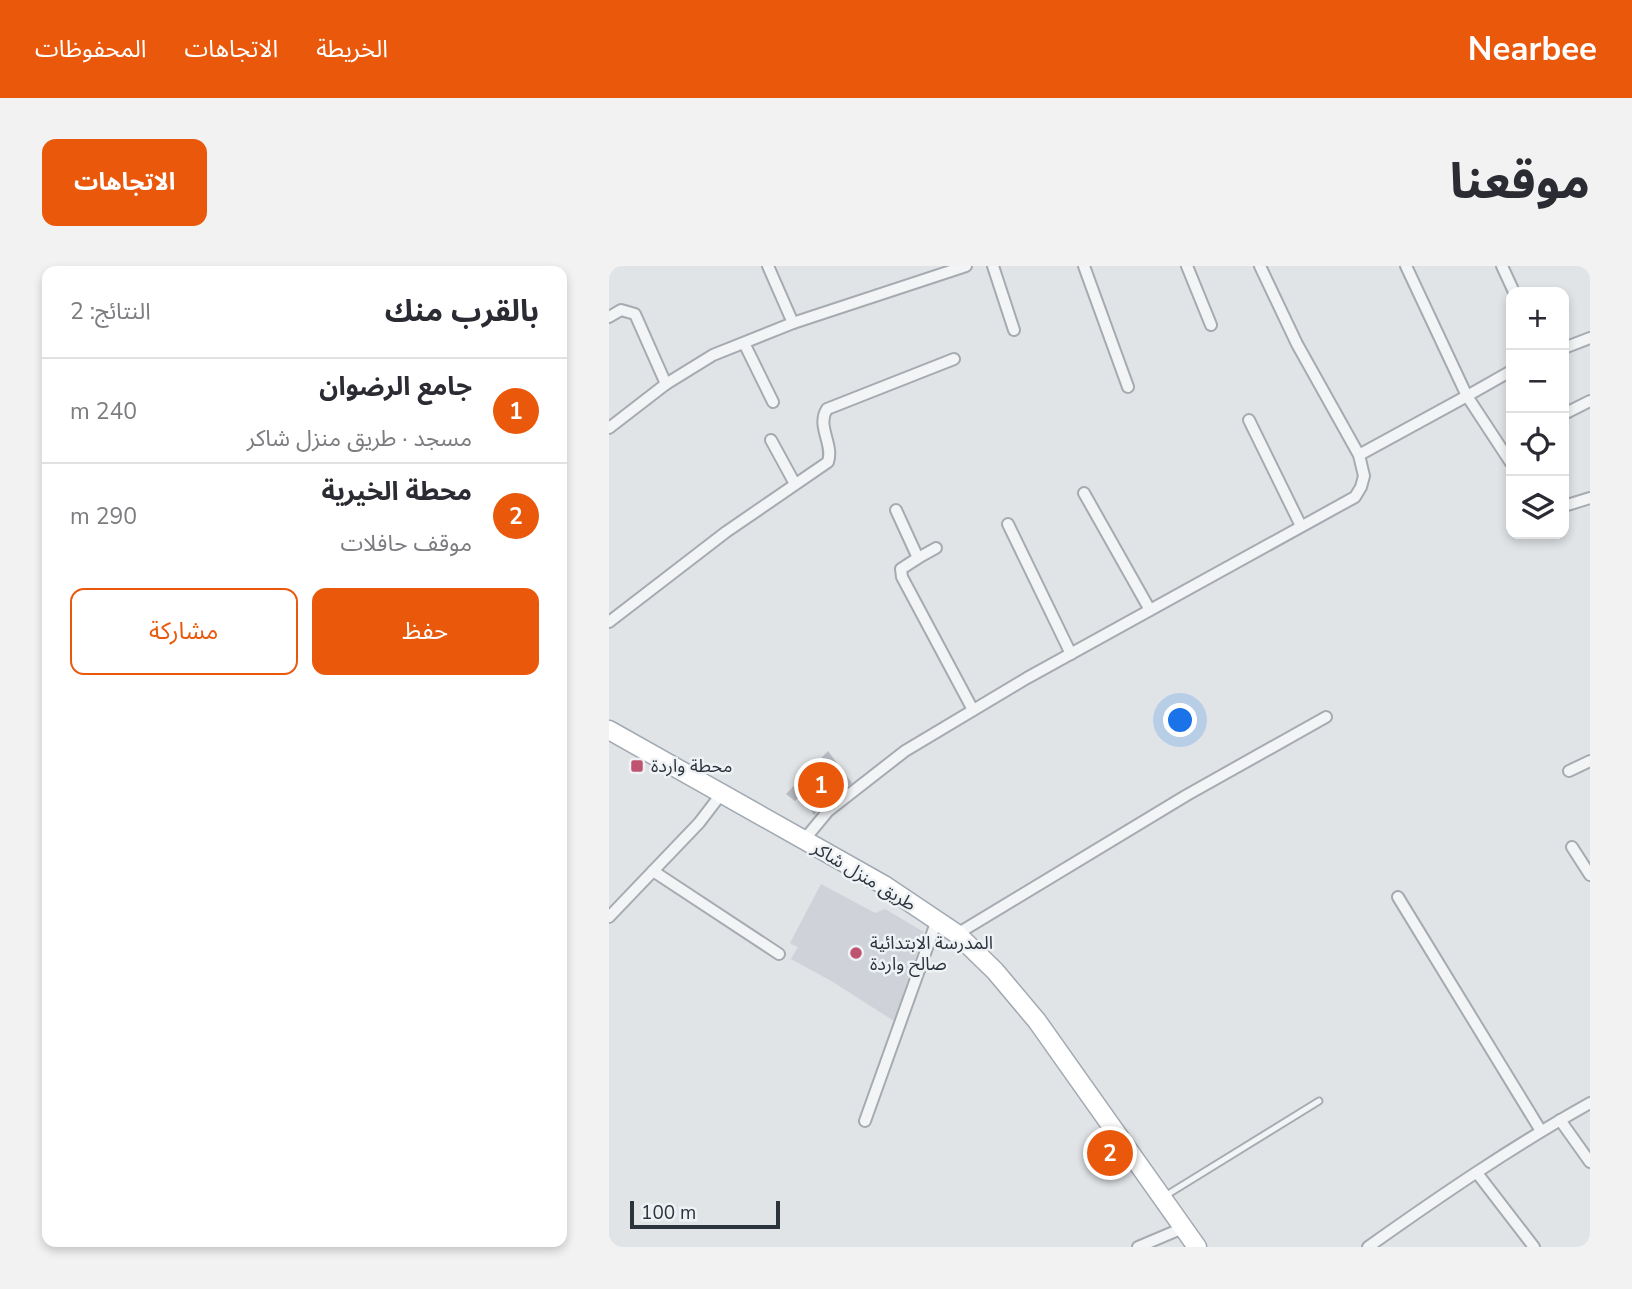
<!DOCTYPE html>
<html lang="ar">
<meta charset="utf-8">
<style>
body{margin:0;font-family:"Nunito Sans","Noto Sans Arabic",sans-serif;background:#f2f2f3;color:#2b2b33;direction:rtl}
.controls{position:absolute;right:21px;top:21px;display:grid;overflow:hidden;border-radius:14px;box-shadow:0 4px 10px #0003}
.controls button{width:63px;height:63px;display:grid;place-items:center;padding:0;border:0;border-bottom:2px solid #e1e1e2;background:#fff;color:#2b2b33;font:35px sans-serif}
.scale{position:absolute;left:21px;bottom:18px;width:150px;box-sizing:border-box;padding-left:7px;border:4px solid #2b333d;border-top:0;font-size:19px;line-height:24px;white-space:nowrap;color:#2b333d;-webkit-text-stroke:5px #eff2f5;paint-order:stroke}
.you{position:absolute;left:572px;top:455px;width:24px;height:24px;margin:-18px;border:5px solid #fff;border-radius:50%;background:#1a73e8;box-shadow:0 0 0 10px #1a73e833}
.badge{display:grid;place-items:center;width:46px;height:46px;border-radius:50%;background:#ea580c;color:#fff;font-size:23px;font-weight:700}
.pin{position:absolute;translate:-50% -50%;border:4px solid #fff;box-shadow:0 2px 7px #0006}
.list{margin:0;padding:0;list-style:none}
h2{display:flex;justify-content:space-between;align-items:center;height:91px;margin:0;padding:0 28px;font-size:30px}
h2 small{font-size:23px;font-weight:400;color:#7c7c81}
.list li{display:grid;grid-template-columns:46px 1fr auto;gap:21px;align-items:center;box-sizing:border-box;height:105px;padding:0 28px;border-top:2px solid #e1e1e2}
.list b{display:block;font-size:26px;white-space:nowrap}
.list p{margin:0;font-size:23px;white-space:nowrap;color:#7c7c81}
.list em{font-size:23px;font-style:normal;color:#7c7c81}
.actions{display:flex;gap:14px;padding:21px 28px}
.actions a{flex:1;padding:16px 0;border:2px solid #ea580c;border-radius:14px;text-align:center;font-size:24px;color:#ea580c}
.actions .main{background:#ea580c;color:#fff}
.icon{flex:none;width:38px;height:38px;fill:none;stroke:currentColor;stroke-width:2;stroke-linecap:round;stroke-linejoin:round}
.map{position:relative;flex:none;width:981px;height:981px;overflow:hidden;direction:ltr;border-radius:14px}
header{display:flex;align-items:center;gap:42px;box-sizing:border-box;height:98px;padding:0 35px;background:#ea580c;color:#fff}
header strong{font-size:33px}
nav{display:flex;gap:38px;margin-inline-start:auto;font-size:24px}
.intro{display:flex;align-items:center;justify-content:space-between;box-sizing:border-box;height:168px;padding:0 42px}
h1{margin:0;font-size:49px}
.button{padding:18px 32px;border-radius:14px;background:#ea580c;color:#fff;font-size:24px;font-weight:700}
main{display:flex;gap:42px;padding:0 42px}
aside{flex:1;background:#fff;border-radius:14px;box-shadow:0 4px 10px #0003}
.map>svg:first-child{display:block}
.built{fill:#cfd3d9}
.building{fill:#b8bec4}
.lines{fill:none;stroke-linecap:round;stroke-linejoin:round}
.service-casing{stroke:#a6abb1;stroke-width:9}
.minor-casing{stroke:#a6abb1;stroke-width:14}
.primary-casing{stroke:#a1a9b2;stroke-width:21}
.service{stroke:#f2f4f6;stroke-width:5}
.minor{stroke:#f2f4f6;stroke-width:10}
.primary{stroke:#fff;stroke-width:18}
.poi-dot{fill:#be546f;stroke:#eff2f5;stroke-width:2.5}
.labels{text-anchor:middle;stroke-width:5;stroke-linejoin:round;paint-order:stroke}
.poi-label{font-size:18px;fill:#2b333d;stroke:#eff2f5;text-anchor:start}
.street-label{font-size:18px;fill:#2b333d;stroke:#eff2f5}
</style>
<header>
<strong>Nearbee</strong>
<nav><a>الخريطة</a><a>الاتجاهات</a><a>المحفوظات</a></nav>
</header>
<div class="intro"><h1>موقعنا</h1><a class="button">الاتجاهات</a></div>
<main>
<div class="map">
<svg width="981" height="981" viewBox="0 0 981 981">
<rect width="100%" height="100%" fill="#e0e4e7"/>
<!-- built -->
<polygon class="built" points="212,618 266,647 276,643 315,666 285,755 224,716 182,693 189,681 181,677"/>
<!-- building -->
<polygon class="building" points="219,485 243,517 214,539 205,549 193,529 186,535 177,528"/>
<g class="lines">
<defs>
<polyline id="service" points="556,930 710,835"/>
<g id="minor">
<polyline points="159,0 184,57"/>
<polyline points="384,0 405,64"/>
<polyline points="475,0 519,121"/>
<polyline points="578,0 602,59"/>
<polyline points="797,0 858,130 902,105"/>
<polyline points="893,0 905,26"/>
<polyline points="0,51 12,44 26,48 57,118"/>
<polyline points="135,77 164,136"/>
<polyline points="955,82 981,72"/>
<polyline points="955,148 981,135"/>
<polyline points="640,154 692,260"/>
<polyline points="0,162 57,118 104,89 184,57 357,0"/>
<polyline points="162,174 186,218"/>
<polyline points="750,189 858,130 902,197"/>
<polyline points="475,227 541,344"/>
<polyline points="955,240 981,232"/>
<polyline points="287,244 309,292 292,303 293,311 364,444"/>
<polyline points="399,258 462,388"/>
<polyline points="309,292 327,282"/>
<path d="M0,356L117,266L219,196C225,178 207,160 218,143L345,93"/>
<polyline points="960,505 981,495"/>
<polyline points="195,574 219,545 296,485 418,412 746,231 752,221 755,210 750,189 688,78 651,0"/>
<polyline points="963,581 981,609"/>
<polyline points="44,605 170,688"/>
<polyline points="789,631 932,865"/>
<polyline points="0,651 90,557 113,527"/>
<polyline points="348,668 578,529 717,451"/>
<polyline points="951,854 981,896"/>
<polyline points="256,855 328,654"/>
<polyline points="868,907 925,981"/>
<polyline points="529,981 574,962"/>
<path d="M759,981C831,930 904,880 981,837"/>
</g>
<polyline id="primary" points="0,464 275,619 348,668 386,705 428,755 588,981"/>
</defs>
<!-- service casing -->
<use href="#service" class="service-casing"/>
<!-- minor casing -->
<use href="#minor" class="minor-casing"/>
<!-- primary casing -->
<use href="#primary" class="primary-casing"/>
<!-- service -->
<use href="#service" class="service"/>
<!-- minor -->
<use href="#minor" class="minor"/>
<!-- primary -->
<use href="#primary" class="primary"/>
</g>
<!-- markers -->
<g class="poi-dot">
<rect x="21" y="493" width="14" height="14" rx="3.5"/>
<circle cx="247" cy="687" r="7"/>
</g>
<g class="labels">
<!-- poi labels -->
<g class="poi-label">
<text x="42" y="506">محطة واردة</text>
<text x="261" y="683">المدرسة الابتدائية<tspan x="261" dy="21">صالح واردة</tspan></text>
</g>
<!-- street labels -->
<g class="street-label">
<text transform="translate(255 610) rotate(31)" y="6">طريق منزل شاكر</text>
</g>
</g>
</svg>
<div class="controls">
<button>+</button>
<button>−</button>
<button><svg class="icon" aria-label="locate" viewBox="0 0 24 24"><circle cx="12" cy="12" r="6"/><path d="M12 2v4M12 18v4M2 12h4M18 12h4"/></svg></button>
<button><svg class="icon" aria-label="layers" viewBox="0 0 24 24"><path d="M12 4l9 5-9 5-9-5zM3 14l9 5 9-5"/></svg></button>
</div>
<div class="scale">100 m</div>
<div class="you"></div>
<div class="pin badge" style="left:212px;top:519px">1</div>
<div class="pin badge" style="left:501px;top:887px">2</div>
</div>
<aside>
<h2>بالقرب منك<small>النتائج: 2</small></h2>
<ul class="list">
<li><span class="badge">1</span><div><b>جامع الرضوان</b><p>مسجد · طريق منزل شاكر</p></div><em>240 m</em></li>
<li><span class="badge">2</span><div><b>محطة الخيرية</b><p>موقف حافلات</p></div><em>290 m</em></li>
</ul>
<div class="actions"><a class="main">حفظ</a><a>مشاركة</a></div>
</aside>
</main>
